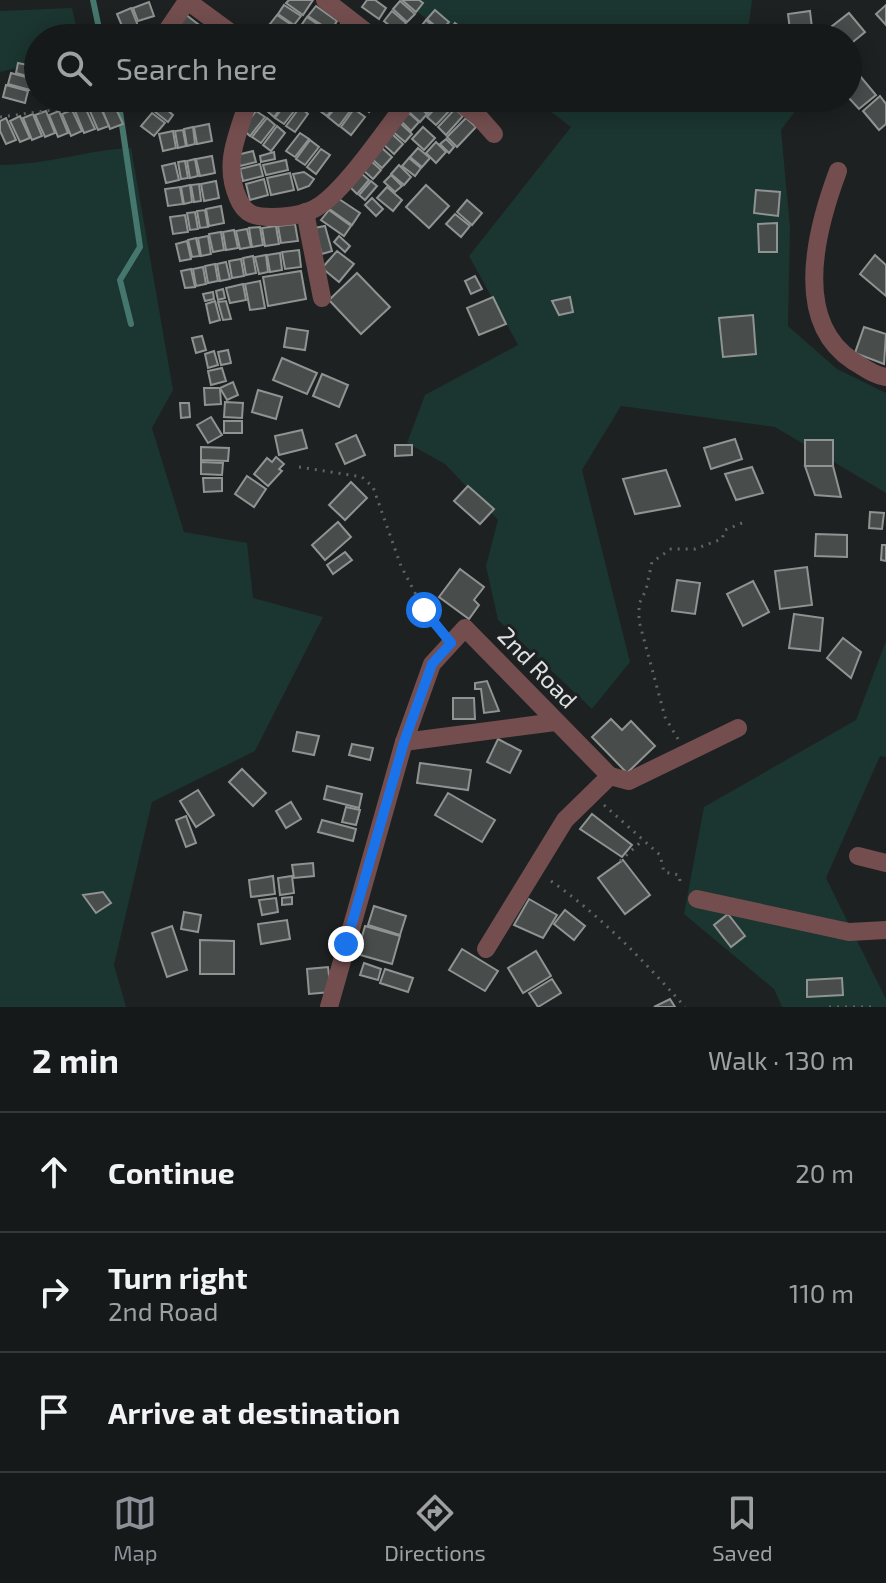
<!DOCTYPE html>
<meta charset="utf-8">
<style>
body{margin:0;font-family:"Exo 2",sans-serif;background:#232626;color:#f1f3f6}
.stop{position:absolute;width:24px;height:24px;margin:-18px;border:6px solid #1a73e8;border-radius:50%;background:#fff}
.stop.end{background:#1a73e8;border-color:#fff;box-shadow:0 2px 8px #0008}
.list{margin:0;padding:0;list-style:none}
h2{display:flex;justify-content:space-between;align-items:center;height:104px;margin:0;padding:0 32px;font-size:34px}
h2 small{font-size:26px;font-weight:400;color:#9ea0a2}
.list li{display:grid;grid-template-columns:52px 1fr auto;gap:24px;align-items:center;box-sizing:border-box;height:120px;padding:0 32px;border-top:2px solid #353838}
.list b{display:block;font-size:30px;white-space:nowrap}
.list p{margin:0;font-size:26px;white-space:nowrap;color:#9ea0a2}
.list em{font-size:26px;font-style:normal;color:#9ea0a2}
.icon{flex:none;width:44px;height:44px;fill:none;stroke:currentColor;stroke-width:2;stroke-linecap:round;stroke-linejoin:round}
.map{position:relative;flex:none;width:886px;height:1007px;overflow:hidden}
.search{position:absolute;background:#161919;box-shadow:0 4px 20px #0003;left:24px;right:24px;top:24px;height:88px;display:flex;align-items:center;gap:20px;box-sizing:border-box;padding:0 28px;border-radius:44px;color:#9ea0a2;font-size:30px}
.sheet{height:464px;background:#161919}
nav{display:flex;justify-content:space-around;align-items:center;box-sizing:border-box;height:112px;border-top:2px solid #353838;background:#161919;font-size:22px;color:#9ea0a2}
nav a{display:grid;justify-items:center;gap:4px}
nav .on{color:#8c9099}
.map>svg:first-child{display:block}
.green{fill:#1b3530}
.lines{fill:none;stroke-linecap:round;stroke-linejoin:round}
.stream{stroke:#46776e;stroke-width:6}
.building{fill:#484c4b;stroke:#8f9392;stroke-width:2}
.path{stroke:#616464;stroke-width:3;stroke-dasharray:2 6;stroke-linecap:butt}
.minor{stroke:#744e4f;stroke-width:18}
.route{stroke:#1a73e8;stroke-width:10}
.labels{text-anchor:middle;stroke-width:6;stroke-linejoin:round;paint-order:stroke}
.street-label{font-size:24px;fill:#e0e2e2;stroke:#1e2121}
</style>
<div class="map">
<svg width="886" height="1007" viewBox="0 0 886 1007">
<rect width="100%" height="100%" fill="#1e2121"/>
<!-- green -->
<g class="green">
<polygon points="401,0 752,0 747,38 453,38"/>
<polygon points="72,8 79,38 38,38 38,63 0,72 0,11"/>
<polygon points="533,98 805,98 781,130 790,228 788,326 837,369 886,393 886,493 775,427 621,406 582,470 630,662 592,709 498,620 486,566 498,520 445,464 407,443 425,395 518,345 469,256 571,127"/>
<path d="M131,148L173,390L152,428L184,532L247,543L253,598L323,617L255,751L152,802L114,965L126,1007H0V165C45,165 87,150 131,148Z"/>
<polygon points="886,641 886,757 880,756 826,878 886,999 886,1007 782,1007 774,989 684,914 704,807 856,720"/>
</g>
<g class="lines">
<!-- stream -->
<g class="stream">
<polyline points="93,0 101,38"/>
<polyline points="118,98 140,247 120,280 131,324"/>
</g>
</g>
<!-- building -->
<g class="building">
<polygon points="289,0 313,0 303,15 286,3"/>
<polygon points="367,0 375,0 386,8 379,19 362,7"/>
<polygon points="402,0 419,0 423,3 416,12"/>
<polygon points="400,1 415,14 407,22 393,9"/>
<polygon points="149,2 154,16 138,21 133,8"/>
<polygon points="284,5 301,16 294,25 278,14"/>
<polygon points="886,5 886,25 876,14"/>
<polygon points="316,6 337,21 331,31 308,16"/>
<polygon points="131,8 140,31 127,38 117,14"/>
<polygon points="435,10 449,22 441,31 427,19"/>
<polygon points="392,11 406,23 398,33 384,21"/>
<polygon points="810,11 813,36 791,38 788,14"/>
<polygon points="849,13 865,32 848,46 848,38 841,38 831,27"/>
<polygon points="185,14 203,28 195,38 176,26"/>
<polygon points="277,15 293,26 287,35 270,24"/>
<polygon points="307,17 329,32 325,38 316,38 300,27"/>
<polygon points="426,20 441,33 436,38 430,38 419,29"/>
<polygon points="342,23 360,36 359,38 338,38 334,35"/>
<polygon points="455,23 471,35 469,38 456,38 448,32"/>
<polygon points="269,25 285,36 284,38 268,38 263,35"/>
<polygon points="175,26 190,38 176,38 170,33"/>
<polygon points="299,29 312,38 292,38"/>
<polygon points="417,29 426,38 409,38"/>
<polygon points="18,63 37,67 34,78 16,73"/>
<polygon points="11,73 33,79 30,90 8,84"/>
<polygon points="860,76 876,95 859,109 848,97 848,86"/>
<polygon points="6,85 28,91 25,103 3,97"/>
<polygon points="880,96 886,104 886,124 879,130 863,111"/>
<polygon points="160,98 179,98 181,99 173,108"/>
<polygon points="256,98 273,98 265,109 254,101"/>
<polygon points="275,98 288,99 274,117 266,110"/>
<polygon points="305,98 322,98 315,107"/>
<polygon points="324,98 341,98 327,116 316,108"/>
<polygon points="364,98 380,98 369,112 359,103"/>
<polygon points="420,98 434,98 438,101 428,113 416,102"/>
<polygon points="289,99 298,106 284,124 275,118"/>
<polygon points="342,99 353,107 339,126 328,117"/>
<polygon points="443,100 452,108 436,125 427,117"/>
<polygon points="113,102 123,124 110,129 101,107"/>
<polygon points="99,104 109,126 98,130 89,109"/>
<polygon points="160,104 173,115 168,122 154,111"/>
<polygon points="416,104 427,114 420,122 409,112"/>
<polygon points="85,107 95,129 84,133 75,111"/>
<polygon points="300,107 308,114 295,132 286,126"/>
<polygon points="354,109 365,117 351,135 341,127"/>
<polygon points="455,109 463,116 446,135 438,127"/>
<polygon points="72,110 82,131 71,136 62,114"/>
<polygon points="46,111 55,133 45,137 35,115"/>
<polygon points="59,111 68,133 58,137 49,115"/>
<polygon points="256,111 265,117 250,136 242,129"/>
<polygon points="152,113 165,123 154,136 141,126"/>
<polygon points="409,113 419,122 411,131 401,121"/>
<polygon points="33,114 42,136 32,140 23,118"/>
<polygon points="20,116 30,138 20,142 10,121"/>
<polygon points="6,118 16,140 6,144 0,131 0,121"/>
<polygon points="267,118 275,125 261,143 252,137"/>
<polygon points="466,118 476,127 457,147 447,137"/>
<polygon points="400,123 412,134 405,142 392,131"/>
<polygon points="209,124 212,141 197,144 194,127"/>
<polygon points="277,126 285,133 271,151 263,145"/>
<polygon points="193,127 195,144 187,146 184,129"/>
<polygon points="423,127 435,138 424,150 412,139"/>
<polygon points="183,130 186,146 178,148 175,131"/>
<polygon points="173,131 176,148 163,151 159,134"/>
<polygon points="300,133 309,139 295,157 286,151"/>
<polygon points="391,133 403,144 394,154 382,143"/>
<polygon points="446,139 454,147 449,153 440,144"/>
<polygon points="310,140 319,147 305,165 296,159"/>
<polygon points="436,142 446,152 436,163 426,153"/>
<polygon points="382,148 392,157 382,168 372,159"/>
<polygon points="418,148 430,158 422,167 410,157"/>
<polygon points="321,149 330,155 316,174 307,167"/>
<polygon points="253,151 256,162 240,166 237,155"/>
<polygon points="274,152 275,159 261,162 260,156"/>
<polygon points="212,156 215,173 200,176 196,159"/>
<polygon points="409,158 421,168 415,176 402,166"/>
<polygon points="195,159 198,176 190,178 187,161"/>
<polygon points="286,160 288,170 266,175 263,165"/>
<polygon points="185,161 188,178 181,179 178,162"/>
<polygon points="371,161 381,170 373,179 363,170"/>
<polygon points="175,163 179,180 166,183 162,166"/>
<polygon points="260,164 263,176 243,181 240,169"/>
<polygon points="399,165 411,177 404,185 391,174"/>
<polygon points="304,172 314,179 309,186 298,190 293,174"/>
<polygon points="290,173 294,190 271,195 267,178"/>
<polygon points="361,173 369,180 357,194 349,186"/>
<polygon points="391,175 402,186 395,192 384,182"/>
<polygon points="264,179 268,195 250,200 246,184"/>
<polygon points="216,181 219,198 204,201 201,184"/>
<polygon points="371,181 377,186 365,200 359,195"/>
<polygon points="199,184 201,201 194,202 191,185"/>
<polygon points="190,185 192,202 184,204 181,187"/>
<polygon points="426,185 449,206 429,228 406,207"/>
<polygon points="180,187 183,204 168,206 165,189"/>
<polygon points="387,187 402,200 393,211 377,198"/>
<polygon points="756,190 780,192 778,216 754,213"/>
<polygon points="336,197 360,213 352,225 328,208"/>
<polygon points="372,198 383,209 376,216 365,205"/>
<polygon points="467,200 482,213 472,225 457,212"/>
<polygon points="221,206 224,223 209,226 206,209"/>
<polygon points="205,210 208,227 200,228 197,211"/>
<polygon points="329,210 351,226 344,236 321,220"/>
<polygon points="195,212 198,229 190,230 187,213"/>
<polygon points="455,214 470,226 461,237 446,224"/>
<polygon points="185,215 188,232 173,234 170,217"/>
<polygon points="777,223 777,252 759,252 758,224"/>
<polygon points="295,224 298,241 281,243 278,226"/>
<polygon points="276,226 279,244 265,246 262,228"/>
<polygon points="325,226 332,251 322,254 314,228"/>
<polygon points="260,227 263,245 252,247 249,228"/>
<polygon points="247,229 251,247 240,249 236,231"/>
<polygon points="234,230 238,248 226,250 223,232"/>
<polygon points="221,232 224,250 213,252 209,234"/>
<polygon points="208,236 211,254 201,256 198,238"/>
<polygon points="339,236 350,246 345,252 334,242"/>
<polygon points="196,238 200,256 192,257 188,240"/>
<polygon points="187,241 191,259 180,261 176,244"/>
<polygon points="299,250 301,267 285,269 282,252"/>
<polygon points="337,251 354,264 339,282 322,268"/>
<polygon points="280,253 282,270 270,272 267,255"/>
<polygon points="266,255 268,272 259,274 255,257"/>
<polygon points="875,255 886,265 886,296 860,274"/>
<polygon points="253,256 256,273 246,275 243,258"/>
<polygon points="241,259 244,276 232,278 229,261"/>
<polygon points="226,262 230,279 220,281 217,264"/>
<polygon points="215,264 218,281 208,283 205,266"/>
<polygon points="203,267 206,284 196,286 193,269"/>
<polygon points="191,269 195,287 185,288 181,271"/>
<polygon points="301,271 306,299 268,306 263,277"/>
<polygon points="357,273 390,307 361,334 329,300"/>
<polygon points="475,276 482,289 471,294 465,281"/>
<polygon points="260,281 265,308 250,310 245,284"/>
<polygon points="243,284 246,300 230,303 226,288"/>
<polygon points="223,289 225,298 218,300 216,291"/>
<polygon points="213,292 214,299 205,301 203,294"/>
<polygon points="493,297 506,324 479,335 467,308"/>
<polygon points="570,297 573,312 559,315 552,301"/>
<polygon points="215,301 220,320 210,323 206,304"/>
<polygon points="226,301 231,319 223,320 218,302"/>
<polygon points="753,315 756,354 723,357 719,318"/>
<polygon points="864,327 886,334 884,364 855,353"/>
<polygon points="287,328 308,331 305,350 284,347"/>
<polygon points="202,336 206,350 196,353 192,338"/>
<polygon points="228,350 231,363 221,365 218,352"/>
<polygon points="214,351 218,365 208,368 205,354"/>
<polygon points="282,358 317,373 307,394 273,380"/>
<polygon points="222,368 226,381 211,385 208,371"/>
<polygon points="322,374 348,385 339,407 313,396"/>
<polygon points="233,382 238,395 227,400 220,388"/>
<polygon points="204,388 220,388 221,404 205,405"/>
<polygon points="258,390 282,397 276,419 252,412"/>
<polygon points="225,402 243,403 242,418 224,417"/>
<polygon points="180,403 189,403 190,417 181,418"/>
<polygon points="211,417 222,435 208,443 197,425"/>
<rect x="224" y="421" width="18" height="12"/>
<polygon points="302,430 307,448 279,455 275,436"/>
<polygon points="356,435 365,455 345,464 336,444"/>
<polygon points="735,439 742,459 711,469 704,448"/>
<rect x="805" y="440" width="28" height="26"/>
<polygon points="395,445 412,445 412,455 395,456"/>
<polygon points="201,447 229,448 228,461 201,460"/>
<polygon points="276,457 284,464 279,469 282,471 268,486 254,474 267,458 272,462"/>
<polygon points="201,462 223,463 222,475 201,474"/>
<polygon points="805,466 833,466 841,497 815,495"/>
<polygon points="752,467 763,493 736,500 725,474"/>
<polygon points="666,470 680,506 635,514 623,479"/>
<polygon points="247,476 266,489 254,507 235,494"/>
<polygon points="203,478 222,478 222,491 204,492"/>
<polygon points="351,482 367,498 345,520 329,505"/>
<polygon points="468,486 494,509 480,524 454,501"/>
<polygon points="870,512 884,513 882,529 869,528"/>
<polygon points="338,522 351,537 325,560 312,545"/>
<polygon points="816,534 847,535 847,557 815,556"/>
<polygon points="882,545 886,545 886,561 881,560"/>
<polygon points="345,552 352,560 333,574 327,565"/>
<polygon points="807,567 812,605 780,609 775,571"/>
<polygon points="460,569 484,587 474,600 479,605 469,619 439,597"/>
<polygon points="677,580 700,583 695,614 672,611"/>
<polygon points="753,581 769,612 743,626 727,594"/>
<polygon points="794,614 823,618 820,651 789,648"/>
<polygon points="843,638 861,652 851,678 827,658"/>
<polygon points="487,681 499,711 484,713 481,689 475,689 475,683"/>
<polygon points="453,698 474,698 475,719 453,719"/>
<polygon points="611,719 622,730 631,721 655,746 627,773 592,737"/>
<polygon points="297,732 319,736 314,755 293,751"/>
<polygon points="498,739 521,751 510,773 487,762"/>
<polygon points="352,744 373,748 370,760 349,755"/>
<polygon points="420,763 471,770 468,790 417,783"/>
<polygon points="242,769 266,793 253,806 229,782"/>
<polygon points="327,786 362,794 359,808 324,799"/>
<polygon points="198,790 214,815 196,827 180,801"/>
<polygon points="448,793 495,820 482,842 435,815"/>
<polygon points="291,802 301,819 286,828 276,811"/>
<polygon points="346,807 360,810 356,825 342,822"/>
<polygon points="592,814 632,845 622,857 580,829"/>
<polygon points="186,816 196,843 186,847 176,820"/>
<polygon points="322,820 356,829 353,841 318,832"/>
<polygon points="623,860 650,895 625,914 598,878"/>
<polygon points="313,863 314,876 294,878 292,865"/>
<polygon points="273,876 275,894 251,897 249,880"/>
<polygon points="292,876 294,893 280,895 278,878"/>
<polygon points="103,892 111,903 96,913 83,895"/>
<polygon points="292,897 292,904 282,905 282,898"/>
<polygon points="276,898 278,912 262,915 259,900"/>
<polygon points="529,899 557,915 543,938 514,925"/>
<polygon points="374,906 406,916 400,935 368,925"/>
<polygon points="565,910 585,926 574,940 554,924"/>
<polygon points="184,912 201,915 198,932 181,929"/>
<polygon points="728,914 745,936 731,947 714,925"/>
<polygon points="287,920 290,939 261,944 258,924"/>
<polygon points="172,926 187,970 167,977 152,933"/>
<polygon points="365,926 400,936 392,964 357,954"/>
<polygon points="200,940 234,941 234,974 200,974"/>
<polygon points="462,949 498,971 485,991 449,970"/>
<polygon points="536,951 551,976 523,993 508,968"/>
<polygon points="364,963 381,969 378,980 360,975"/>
<polygon points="328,967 331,992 309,994 307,969"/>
<polygon points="385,969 413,978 408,992 380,983"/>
<polygon points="842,978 843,995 807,997 807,980"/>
<polygon points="552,979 561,993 538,1007 529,993"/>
<polygon points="670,999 675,1007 654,1007"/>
</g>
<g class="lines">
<!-- path -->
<g class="path">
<polyline points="0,117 105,103 118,98"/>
<polyline points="299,467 362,477 373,487 401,566 424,610 438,628"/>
<polyline points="678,739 665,717 639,621 639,604 646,590 652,562 671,549 695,549 722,539 725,530 742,523"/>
<polyline points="604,805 660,855 664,872 679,875 681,887"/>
<polyline points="620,861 643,840"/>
<path d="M551,881C601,916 644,961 685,1007"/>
<polyline points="829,1007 872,1007"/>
</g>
<!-- minor -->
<g class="minor">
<polyline points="186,0 238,38"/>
<polyline points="325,0 374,38"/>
<polyline points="162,38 187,1"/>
<path d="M249,98C239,133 222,162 238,198C245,215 255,217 272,217C288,217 306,215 319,206C347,188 388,126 410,98"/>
<polyline points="454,98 479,117 494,134"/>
<path d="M838,171C817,227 791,320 853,361C864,367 873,375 886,377"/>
<polyline points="305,212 322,298"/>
<polyline points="404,742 555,722"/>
<polyline points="610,776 629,781 738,728"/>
<polyline points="858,856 886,863"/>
<polyline points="697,899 849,932 886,930"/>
<polyline points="486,949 565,820 610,776"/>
<polyline points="329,1007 404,742 432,664 465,628 610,776"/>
</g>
</g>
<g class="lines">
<!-- route -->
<polyline class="route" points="346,944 404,742 432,664 451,643 424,610"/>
</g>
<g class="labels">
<!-- street labels -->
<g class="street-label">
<text transform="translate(537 668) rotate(46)" y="8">2nd Road</text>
</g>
</g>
</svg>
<div class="stop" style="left:424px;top:610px"></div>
<div class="stop end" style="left:346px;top:944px"></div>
<div class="search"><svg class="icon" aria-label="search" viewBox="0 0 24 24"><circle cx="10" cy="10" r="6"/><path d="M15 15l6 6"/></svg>Search here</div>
</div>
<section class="sheet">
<h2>2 min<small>Walk · 130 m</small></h2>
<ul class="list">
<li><svg class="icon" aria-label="ahead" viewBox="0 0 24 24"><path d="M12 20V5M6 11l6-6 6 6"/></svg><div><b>Continue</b></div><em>20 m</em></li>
<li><svg class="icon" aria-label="right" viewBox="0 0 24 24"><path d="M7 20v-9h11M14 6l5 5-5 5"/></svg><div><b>Turn right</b><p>2nd Road</p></div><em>110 m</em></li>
<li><svg class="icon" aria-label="arrive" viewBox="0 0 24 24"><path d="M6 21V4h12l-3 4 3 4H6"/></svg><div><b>Arrive at destination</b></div></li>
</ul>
</section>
<nav>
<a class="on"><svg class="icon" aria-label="map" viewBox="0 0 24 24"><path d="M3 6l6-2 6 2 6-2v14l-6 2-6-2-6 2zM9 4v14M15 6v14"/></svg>Map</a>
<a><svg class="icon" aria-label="directions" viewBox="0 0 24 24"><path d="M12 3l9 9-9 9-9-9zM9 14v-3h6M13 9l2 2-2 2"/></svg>Directions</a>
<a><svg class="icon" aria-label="saved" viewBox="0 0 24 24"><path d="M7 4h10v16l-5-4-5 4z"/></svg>Saved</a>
</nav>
